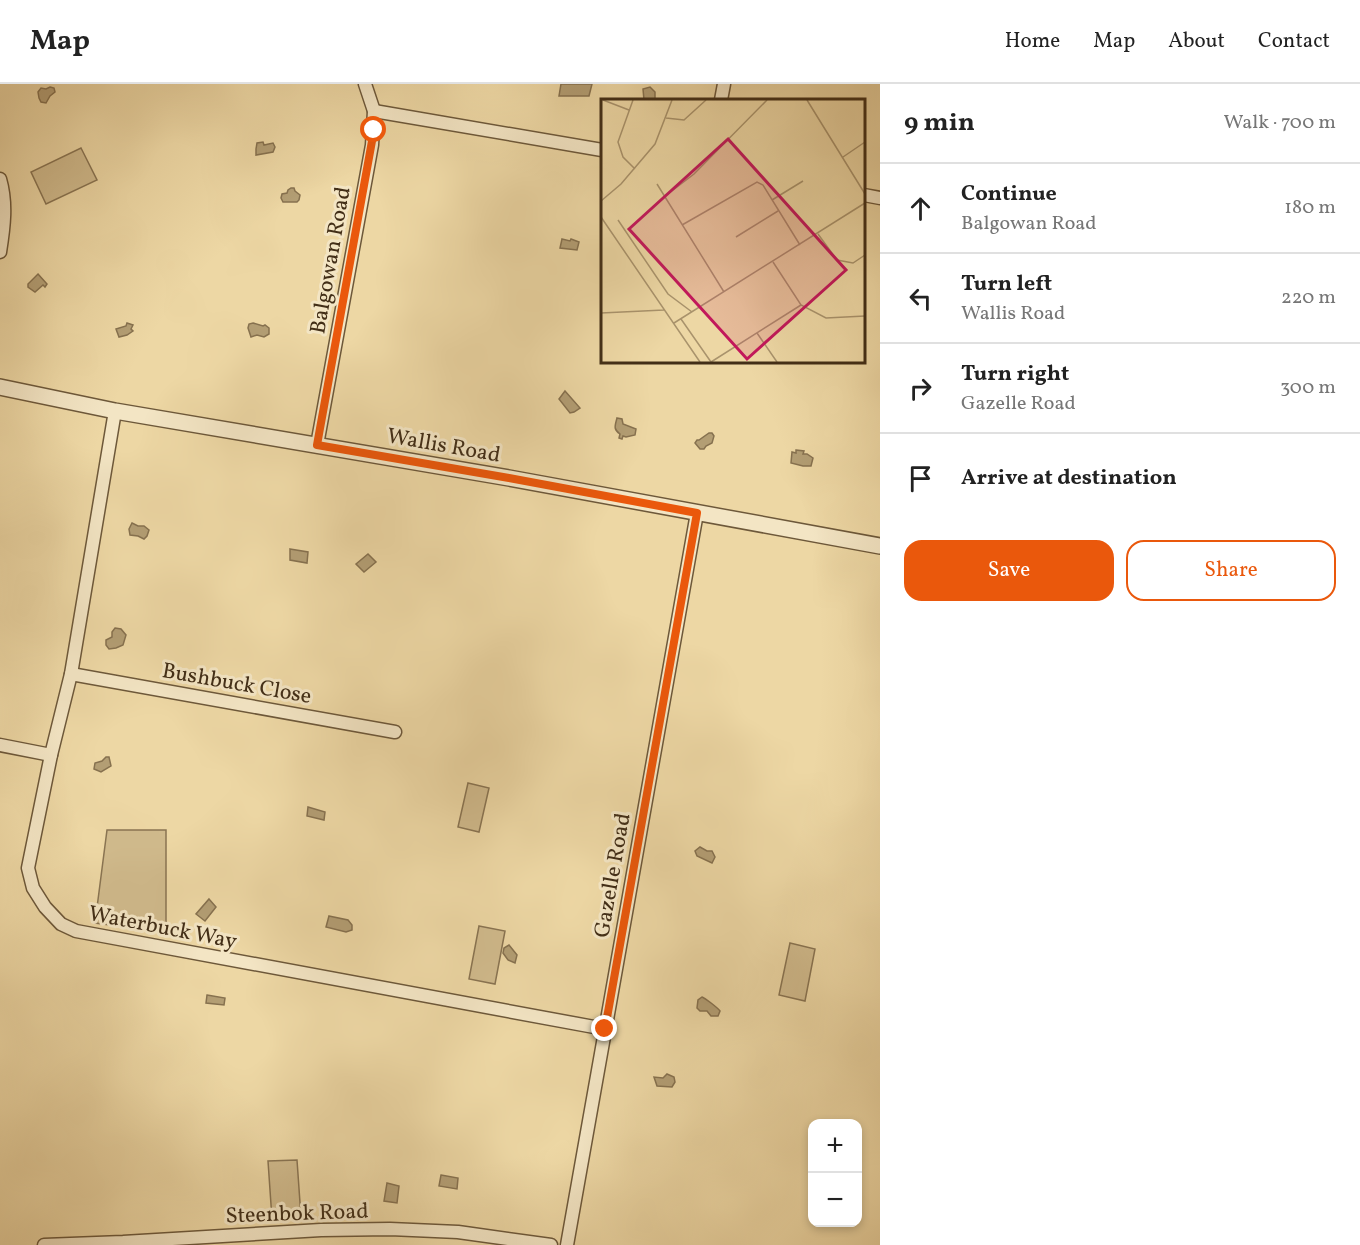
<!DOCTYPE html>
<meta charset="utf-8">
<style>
body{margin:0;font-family:Vollkorn,serif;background:#f6f6f6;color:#222}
.controls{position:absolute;right:18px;bottom:18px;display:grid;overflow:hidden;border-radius:12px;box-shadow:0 3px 9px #0003}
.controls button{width:54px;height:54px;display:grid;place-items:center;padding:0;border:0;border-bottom:2px solid #e0e0e0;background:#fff;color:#222;font:30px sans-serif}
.stop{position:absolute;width:18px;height:18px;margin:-14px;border:4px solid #ea580c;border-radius:50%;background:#fff}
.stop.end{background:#ea580c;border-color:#fff;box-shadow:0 2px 6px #0008}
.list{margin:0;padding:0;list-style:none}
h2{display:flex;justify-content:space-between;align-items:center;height:78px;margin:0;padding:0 24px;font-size:26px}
h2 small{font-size:20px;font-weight:400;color:#767676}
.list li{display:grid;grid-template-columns:39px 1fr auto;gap:18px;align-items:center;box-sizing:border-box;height:90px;padding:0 24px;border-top:2px solid #e0e0e0}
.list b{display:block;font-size:22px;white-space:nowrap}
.list p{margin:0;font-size:20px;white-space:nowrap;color:#767676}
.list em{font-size:20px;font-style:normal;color:#767676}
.actions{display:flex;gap:12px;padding:18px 24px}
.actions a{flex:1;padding:14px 0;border:2px solid #ea580c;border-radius:18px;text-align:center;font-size:21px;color:#ea580c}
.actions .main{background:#ea580c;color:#fff}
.icon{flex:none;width:33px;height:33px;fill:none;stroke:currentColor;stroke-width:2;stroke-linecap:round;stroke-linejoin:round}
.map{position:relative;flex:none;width:880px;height:1161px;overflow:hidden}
header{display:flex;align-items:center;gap:36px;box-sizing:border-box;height:84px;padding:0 30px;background:#fff;border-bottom:2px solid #e0e0e0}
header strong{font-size:28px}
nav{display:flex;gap:33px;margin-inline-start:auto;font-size:21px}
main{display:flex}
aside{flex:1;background:#fff}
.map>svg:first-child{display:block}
.green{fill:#d0ba8c;stroke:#897452;stroke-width:1.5}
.water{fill:#b39e74;stroke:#86714f;stroke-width:1.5}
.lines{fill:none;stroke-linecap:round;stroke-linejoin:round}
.minor-casing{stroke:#6d583a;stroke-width:15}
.tertiary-casing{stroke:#6d583a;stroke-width:18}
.minor{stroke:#f3e5c4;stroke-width:12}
.tertiary{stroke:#f3e5c4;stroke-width:15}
.route{stroke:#ea580c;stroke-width:8}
.labels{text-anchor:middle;stroke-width:6;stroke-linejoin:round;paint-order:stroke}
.street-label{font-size:22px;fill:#422e17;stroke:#f3e5c4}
.inset-road{fill:none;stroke:#a9936c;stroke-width:1.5}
.view{fill:#c2185b;fill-opacity:0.15;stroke:#c2185b;stroke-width:3}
.inset-edge{fill:none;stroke:#422e17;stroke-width:3}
</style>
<header>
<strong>Map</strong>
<nav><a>Home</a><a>Map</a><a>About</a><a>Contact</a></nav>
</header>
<main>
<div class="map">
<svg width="880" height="1161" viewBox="0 0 880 1161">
<rect width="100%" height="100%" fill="#edd7a4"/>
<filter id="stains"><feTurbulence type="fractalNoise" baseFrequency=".00333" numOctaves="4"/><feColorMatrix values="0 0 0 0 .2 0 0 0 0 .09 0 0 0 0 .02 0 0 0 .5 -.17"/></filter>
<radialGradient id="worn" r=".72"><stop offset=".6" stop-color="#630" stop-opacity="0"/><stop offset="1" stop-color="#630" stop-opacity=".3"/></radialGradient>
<!-- green -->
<g class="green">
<polygon points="81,64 97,96 46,120 31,88"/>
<polygon points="468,699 489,704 479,748 458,743"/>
<polygon points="107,746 166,746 166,848 95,839"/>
<polygon points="479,842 505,847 495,900 469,895"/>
<polygon points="790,859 815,865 805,917 779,911"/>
<polygon points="297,1076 301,1133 272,1135 268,1077"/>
</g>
<!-- water -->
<g class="water">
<polygon points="561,0 592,0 589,12 559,12"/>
<polygon points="50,3 54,4 55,8 50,12 46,19 41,18 39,14 38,8 41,4 46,5"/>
<polygon points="650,3 655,8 655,16 644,16 643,5"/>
<polygon points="263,58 264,61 273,59 275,63 273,68 256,71 256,65 257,59"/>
<polygon points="291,104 294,104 295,107 300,111 299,116 297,118 283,118 281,114 282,110 287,109 288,106"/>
<polygon points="562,155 570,157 571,155 579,158 577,166 560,164"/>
<polygon points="38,190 47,200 45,203 43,201 35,208 28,203 28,200"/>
<polygon points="127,239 133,241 131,245 133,247 127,251 119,253 116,245 126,242"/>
<polygon points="253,239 263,242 265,241 269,244 269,250 264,253 257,251 251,253 248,244 249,240"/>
<polygon points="565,307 580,324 574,328 570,329 559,315"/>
<path d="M617,334L622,335L623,340L636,345L635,351L626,353L623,352L622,355L619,354L620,350C613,345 615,342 617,334Z"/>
<polygon points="709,349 712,349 714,352 712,359 706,362 704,365 700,365 695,359 697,356 699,356"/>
<polygon points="796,366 804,367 803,370 807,370 813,374 811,382 803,382 791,379 792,368 796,369"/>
<polygon points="132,439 138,442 144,442 149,446 147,452 144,455 138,452 130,451 129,445"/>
<polygon points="290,465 308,468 307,479 290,476"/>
<polygon points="368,470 376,478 364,488 356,480"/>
<polygon points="115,544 121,545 126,551 123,561 116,564 109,565 106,561 106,556 112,553 112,548"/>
<polygon points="106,673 109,673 111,682 101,688 94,685 95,679 102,677"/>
<polygon points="308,723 325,728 324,736 307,732"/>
<polygon points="700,763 707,767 712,767 715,773 712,779 697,772 695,767"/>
<polygon points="209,815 216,823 205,837 196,830"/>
<polygon points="329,832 348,836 352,841 352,846 346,848 326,843"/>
<polygon points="509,861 517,871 515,879 508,876 503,869 504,864"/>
<polygon points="207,911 225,914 224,921 206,919"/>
<path d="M702,913C705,914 718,924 720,927L718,932H711L707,927H700L697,924L698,916Z"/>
<polygon points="667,990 674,993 675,998 672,1003 657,1002 654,993 663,994"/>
<polygon points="441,1091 458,1094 457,1105 439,1102"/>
<polygon points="387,1099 399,1102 397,1119 384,1117"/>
</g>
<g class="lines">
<defs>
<g id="minor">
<polyline points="721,16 724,0"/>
<polyline points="374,27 602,66"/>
<path d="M0,95C7,119 4,143 0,168"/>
<polyline points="864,111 880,114"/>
<polyline points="115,327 71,590 51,671 28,784 33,804 45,823 61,840 76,847 605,945"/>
<polyline points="317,361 372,61 374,27 365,0"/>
<polyline points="71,590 395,648"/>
<polyline points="0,661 51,671"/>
<polyline points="44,1161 123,1158 321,1146 390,1145 458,1148 551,1161"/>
<polyline points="567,1161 697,429"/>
</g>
<polyline id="tertiary" points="0,303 115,327 509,394 880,462"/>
</defs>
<!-- minor casing -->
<use href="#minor" class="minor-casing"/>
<!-- tertiary casing -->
<use href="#tertiary" class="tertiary-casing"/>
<!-- minor -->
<use href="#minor" class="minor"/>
<!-- tertiary -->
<use href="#tertiary" class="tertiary"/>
</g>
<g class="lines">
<!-- route -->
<polyline class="route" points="374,46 317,361 509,394 697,429 605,945"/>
</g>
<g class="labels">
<!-- street labels -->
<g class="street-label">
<text transform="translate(329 176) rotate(-80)" y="8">Balgowan Road</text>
<text transform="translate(444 360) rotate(10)" y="8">Wallis Road</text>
<text transform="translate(237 598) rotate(10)" y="8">Bushbuck Close</text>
<text transform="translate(611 791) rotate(-80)" y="8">Gazelle Road</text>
<text transform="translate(163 842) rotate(11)" y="8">Waterbuck Way</text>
<text transform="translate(297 1128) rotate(-2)" y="8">Steenbok Road</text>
</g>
</g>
<!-- overview -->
<g transform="translate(601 15)">
<rect width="264" height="264" fill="#edd7a4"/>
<path class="inset-road" d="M2,1L28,11M32,1L17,43L22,58L34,70M206,1L264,95M65,19L83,21L105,1M242,58L264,43M56,85L123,193M63,98L93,75L166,1M171,101L202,82M0,102L20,85L54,45L71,1M0,118L99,263M17,121L67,195L91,213M81,126L156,83L162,86L199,146M217,135L236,161L252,164L264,156M135,138L177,112M172,163L200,206L225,219L264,217M0,214L63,211M80,220L110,263M73,224L264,104M156,234L176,263M110,263L200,206"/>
<path class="view" d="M127,40L245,171L146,260L28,130Z"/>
<rect width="264" height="264" class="inset-edge"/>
</g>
<rect width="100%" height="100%" filter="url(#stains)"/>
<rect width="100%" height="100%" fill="url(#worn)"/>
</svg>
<div class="controls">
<button>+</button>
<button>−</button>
</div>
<div class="stop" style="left:374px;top:46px"></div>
<div class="stop end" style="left:605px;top:945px"></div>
</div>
<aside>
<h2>9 min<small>Walk · 700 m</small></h2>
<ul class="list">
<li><svg class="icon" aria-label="ahead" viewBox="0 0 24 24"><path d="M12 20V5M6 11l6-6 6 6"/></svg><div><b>Continue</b><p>Balgowan Road</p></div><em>180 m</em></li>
<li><svg class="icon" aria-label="left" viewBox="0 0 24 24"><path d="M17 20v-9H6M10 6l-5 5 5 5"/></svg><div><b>Turn left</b><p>Wallis Road</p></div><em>220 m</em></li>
<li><svg class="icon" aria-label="right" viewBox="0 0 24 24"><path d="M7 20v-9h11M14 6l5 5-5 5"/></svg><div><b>Turn right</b><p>Gazelle Road</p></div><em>300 m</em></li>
<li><svg class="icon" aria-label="arrive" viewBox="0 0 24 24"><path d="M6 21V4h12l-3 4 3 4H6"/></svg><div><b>Arrive at destination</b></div></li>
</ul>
<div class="actions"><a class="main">Save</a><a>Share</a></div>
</aside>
</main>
